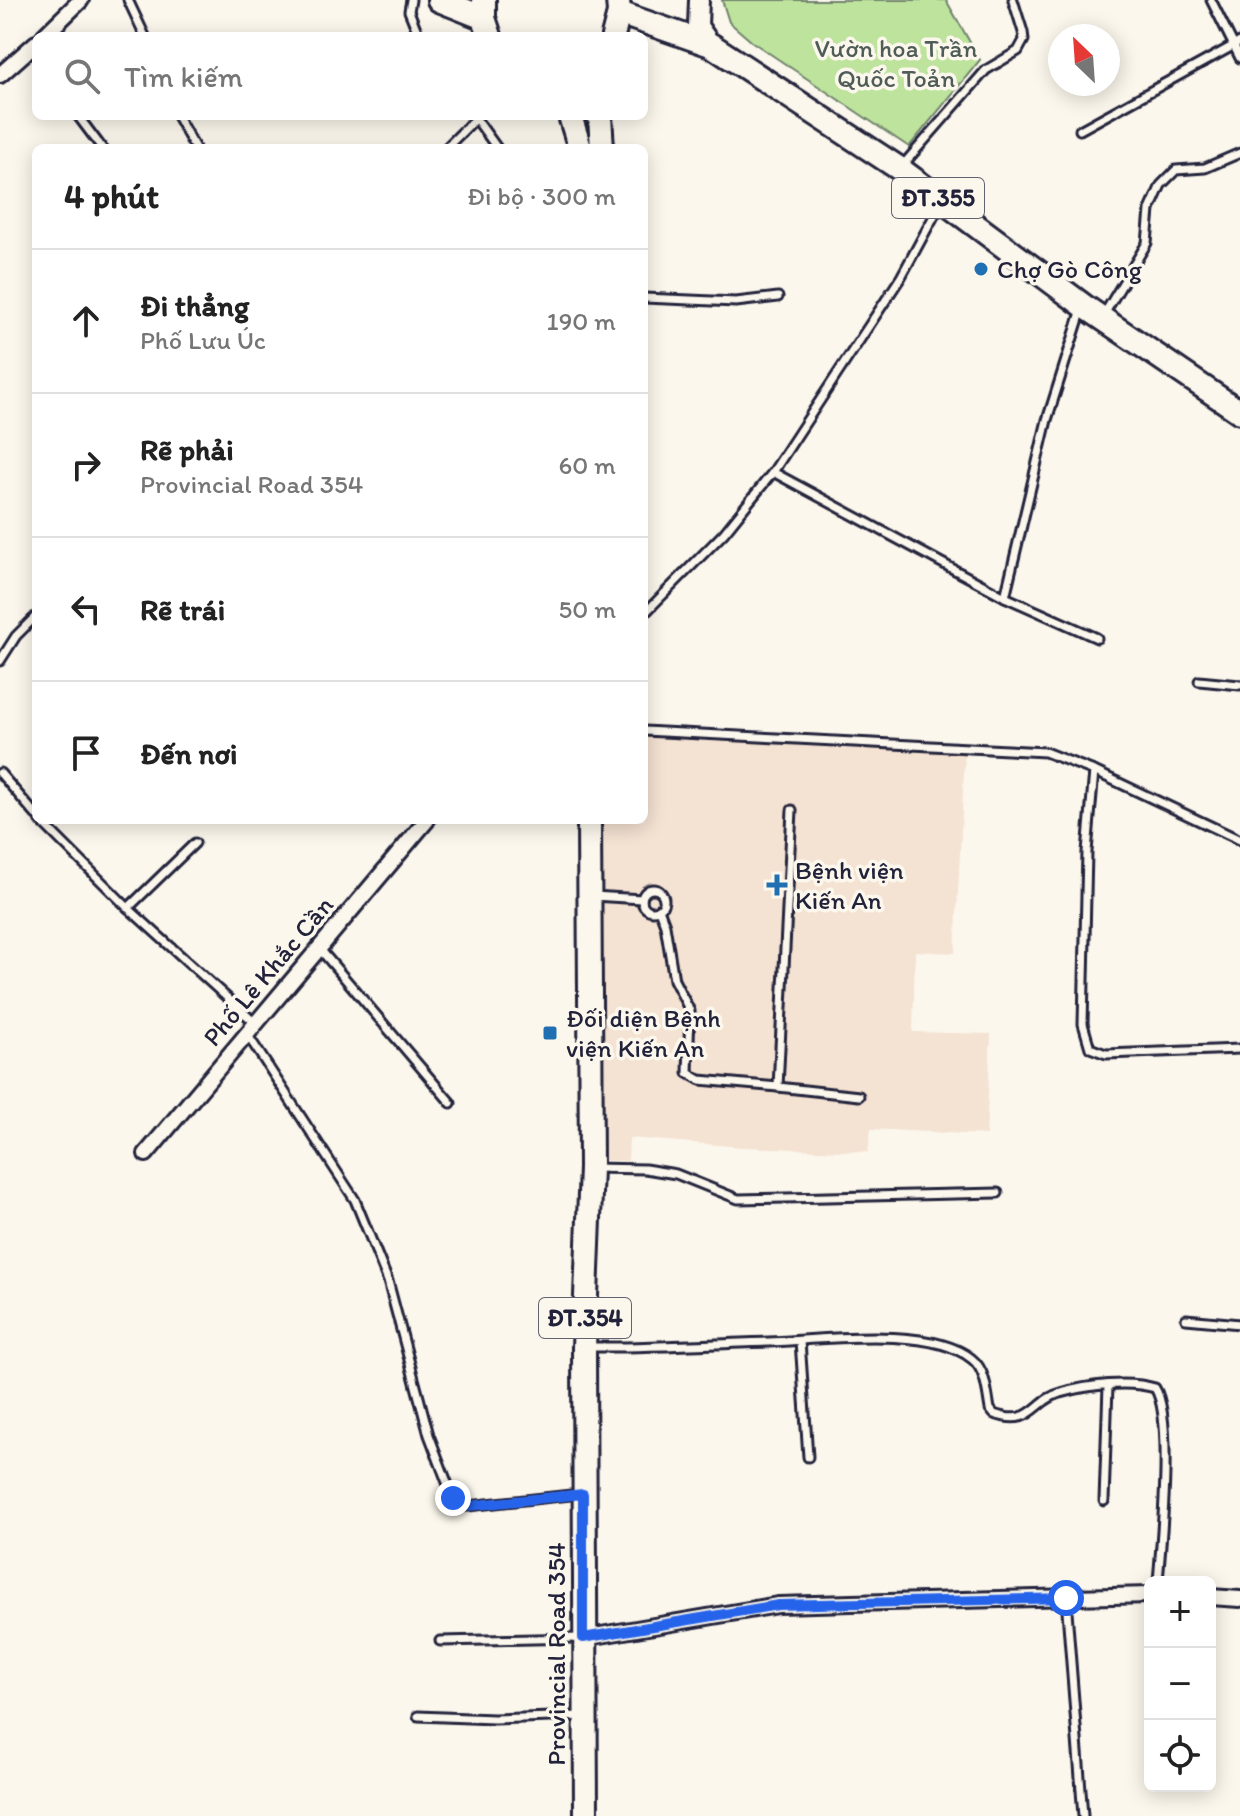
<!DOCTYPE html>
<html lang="vi">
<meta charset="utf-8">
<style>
body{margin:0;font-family:Itim,sans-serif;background:#f6f6f6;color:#222}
.controls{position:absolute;right:24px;bottom:24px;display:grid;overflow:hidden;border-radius:12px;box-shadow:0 4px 20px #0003}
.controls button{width:72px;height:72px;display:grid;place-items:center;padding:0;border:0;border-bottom:2px solid #e0e0e0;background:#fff;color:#222;font:40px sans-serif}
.compass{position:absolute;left:1048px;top:24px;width:72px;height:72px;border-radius:50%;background:#fff;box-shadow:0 4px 20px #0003;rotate:335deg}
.stop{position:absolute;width:24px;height:24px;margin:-18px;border:6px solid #2563eb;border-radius:50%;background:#fff}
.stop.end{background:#2563eb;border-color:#fff;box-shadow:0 2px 8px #0008}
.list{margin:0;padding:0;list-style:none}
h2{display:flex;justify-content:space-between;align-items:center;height:104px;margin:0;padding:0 32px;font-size:34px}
h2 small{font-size:26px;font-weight:400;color:#767676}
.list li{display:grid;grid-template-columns:52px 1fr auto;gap:24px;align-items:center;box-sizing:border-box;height:144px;padding:0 32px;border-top:2px solid #e0e0e0}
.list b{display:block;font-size:30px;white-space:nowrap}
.list p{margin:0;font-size:26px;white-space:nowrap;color:#767676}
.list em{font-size:26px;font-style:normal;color:#767676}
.icon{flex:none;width:44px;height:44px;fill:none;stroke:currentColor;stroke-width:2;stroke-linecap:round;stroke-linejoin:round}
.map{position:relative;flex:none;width:1240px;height:1816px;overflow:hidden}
.search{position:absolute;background:#fff;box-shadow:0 4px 20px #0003;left:32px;top:32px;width:616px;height:88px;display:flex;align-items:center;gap:20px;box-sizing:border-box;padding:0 28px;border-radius:12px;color:#767676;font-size:30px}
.panel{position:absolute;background:#fff;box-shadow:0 4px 20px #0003;left:32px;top:144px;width:616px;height:680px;border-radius:12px}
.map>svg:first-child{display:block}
.built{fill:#f4e2d2}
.green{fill:#bde39d;stroke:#70826c;stroke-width:2}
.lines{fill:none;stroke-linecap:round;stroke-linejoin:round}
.service-casing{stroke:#22223b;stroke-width:13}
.minor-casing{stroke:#22223b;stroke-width:20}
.secondary-casing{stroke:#22223b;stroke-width:24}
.primary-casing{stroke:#22223b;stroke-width:28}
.service{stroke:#fbf7ec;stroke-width:7}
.minor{stroke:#fbf7ec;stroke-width:14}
.secondary{stroke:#fbf7ec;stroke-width:18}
.primary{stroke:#fbf7ec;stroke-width:22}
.route{stroke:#2563eb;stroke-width:10}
.poi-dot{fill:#1f6fb2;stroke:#fbf7ec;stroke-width:3}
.labels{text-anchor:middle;stroke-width:7;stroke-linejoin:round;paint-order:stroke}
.shield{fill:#fbf7ec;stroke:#636270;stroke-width:2}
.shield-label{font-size:24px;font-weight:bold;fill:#22223b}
.park-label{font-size:26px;fill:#505c58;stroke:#fbf7ec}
.poi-label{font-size:26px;fill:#22223b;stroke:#fbf7ec;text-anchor:start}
.street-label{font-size:26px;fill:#22223b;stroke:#fbf7ec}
</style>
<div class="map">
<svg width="1240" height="1816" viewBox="0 0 1240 1816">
<rect width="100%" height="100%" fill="#fbf7ec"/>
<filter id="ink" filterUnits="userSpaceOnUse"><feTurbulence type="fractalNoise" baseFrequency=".0125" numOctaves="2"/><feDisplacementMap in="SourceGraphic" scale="16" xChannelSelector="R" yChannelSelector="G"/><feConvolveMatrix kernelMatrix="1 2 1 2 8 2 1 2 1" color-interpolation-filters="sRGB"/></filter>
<g filter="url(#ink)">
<!-- built -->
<polygon class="built" points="644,735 965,750 955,953 915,951 913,1032 991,1034 986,1135 871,1129 868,1152 744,1147 629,1138 628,1161 596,1160 595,820 644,820"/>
<!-- green -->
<polygon class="green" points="722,0 946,0 980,60 909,147 751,41 729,22"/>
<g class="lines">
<defs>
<g id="service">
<polyline points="128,0 145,36"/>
<polyline points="411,0 409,11 419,36"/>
<polyline points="1211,0 1240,58"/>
<polyline points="78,116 102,148"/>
<polyline points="177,116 195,148"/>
<polyline points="474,116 497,148"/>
<polyline points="1080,130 1240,42"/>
<polyline points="446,148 476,118"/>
<polyline points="903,165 986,70 1018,51 1024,40 1023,32 1013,0"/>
<polyline points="644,298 736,302 778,297"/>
<polyline points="1103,316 1147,243 1150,210 1161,185 1176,170 1205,168 1240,153"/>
<polyline points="773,472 1005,597 1097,638"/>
<polyline points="1005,597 1047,420 1082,309"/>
<polyline points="644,614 724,533 773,472 901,277 941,203"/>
<polyline points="0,661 16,636 36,616"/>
<polyline points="1199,681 1240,685"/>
<polyline points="644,731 1045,752 1094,771 1240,840"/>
<polyline points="1094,771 1087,852 1083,1024 1090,1048 1106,1054 1240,1049"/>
<polyline points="0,773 36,815"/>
<polyline points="40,820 128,908 254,1022"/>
<circle cx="653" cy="900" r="11"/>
<polyline points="593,896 642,899"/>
<polyline points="128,908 195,843"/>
<polyline points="659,909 665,925 674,980 690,1011 688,1073 700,1080 778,1087 792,810"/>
<polyline points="319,948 451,1103"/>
<polyline points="247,1034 355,1200 388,1281 429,1435 453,1498 459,1506 468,1506 580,1494"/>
<polyline points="778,1087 859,1096"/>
<polyline points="593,1168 645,1169 676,1174 738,1199 998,1193"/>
<polyline points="1186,1319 1240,1324"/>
<polyline points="800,1341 808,1457"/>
<path d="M586,1347C647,1348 708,1344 769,1342C820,1340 931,1325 972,1359C986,1370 987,1393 990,1409L994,1414C1033,1428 1033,1400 1061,1393C1088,1385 1129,1380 1155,1388C1174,1418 1161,1542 1158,1582"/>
<polyline points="1104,1501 1108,1386"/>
<polyline points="1066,1598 1083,1816"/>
<polyline points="440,1641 581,1638"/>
<polyline points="418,1716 494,1719 582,1716"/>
</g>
<g id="minor">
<polyline points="44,36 81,0"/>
<polyline points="0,75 36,43"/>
<polyline points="146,1154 427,820"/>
<polyline points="1210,1597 1240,1599"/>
<polyline points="583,1638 778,1605 1150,1595"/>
</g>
<polyline id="secondary" points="699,0 698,26 711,45"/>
<g id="primary">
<polyline points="439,0 484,18"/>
<polyline points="484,0 484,18 490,36"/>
<polyline points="619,13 711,45 900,169 1084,306 1240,412"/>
<polyline points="613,36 619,13 618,0"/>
<polyline points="570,116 580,148"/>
<polyline points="600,116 602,148"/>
<polyline points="586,1816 584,1347 591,1168 589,820"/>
</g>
</defs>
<!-- service casing -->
<use href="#service" class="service-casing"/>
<!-- minor casing -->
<use href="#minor" class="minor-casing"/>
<!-- secondary casing -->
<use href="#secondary" class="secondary-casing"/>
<!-- primary casing -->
<use href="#primary" class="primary-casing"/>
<!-- service -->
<use href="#service" class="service"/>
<!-- minor -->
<use href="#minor" class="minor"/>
<!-- secondary -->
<use href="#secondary" class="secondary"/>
<!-- primary -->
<use href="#primary" class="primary"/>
</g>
</g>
<g class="lines" filter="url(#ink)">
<!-- route -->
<polyline class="route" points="453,1498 459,1506 468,1506 583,1494 583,1638 778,1605 1066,1598"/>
</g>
<!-- markers -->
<g class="poi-dot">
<circle cx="981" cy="269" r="8"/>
<path d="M773 873h8v8h8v8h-8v8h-8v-8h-8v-8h8z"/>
<rect x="542" y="1025" width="16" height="16" rx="4"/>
</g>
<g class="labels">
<!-- shield labels -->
<g class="shield">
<rect x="892" y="178" width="92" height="40" rx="6"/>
<rect x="539" y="1298" width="92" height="40" rx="6"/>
</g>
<g class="shield-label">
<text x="938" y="206">ĐT.355</text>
<text x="585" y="1326">ĐT.354</text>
</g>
<!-- park labels -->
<g class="park-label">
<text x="896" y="57">Vườn hoa Trần<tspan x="896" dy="30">Quốc Toản</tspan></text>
</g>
<!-- poi labels -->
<g class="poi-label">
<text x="997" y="278">Chợ Gò Công</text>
<text x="795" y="879">Bệnh viện<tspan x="795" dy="30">Kiến An</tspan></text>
<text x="566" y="1027">Đối diện Bệnh<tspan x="566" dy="30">viện Kiến An</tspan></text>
</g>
<!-- street labels -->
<g class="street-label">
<text transform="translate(268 971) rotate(-50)" y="9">Phố Lê Khắc Cần</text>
<text transform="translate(556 1654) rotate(-90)" y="9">Provincial Road 354</text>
</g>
</g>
</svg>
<div class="controls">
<button>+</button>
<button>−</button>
<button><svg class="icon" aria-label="locate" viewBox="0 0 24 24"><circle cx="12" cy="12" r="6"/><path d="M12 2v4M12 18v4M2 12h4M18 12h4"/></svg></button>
</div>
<svg class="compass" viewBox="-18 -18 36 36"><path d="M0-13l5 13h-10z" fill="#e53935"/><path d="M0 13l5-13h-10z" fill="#767676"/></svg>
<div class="stop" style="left:1066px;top:1598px"></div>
<div class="stop end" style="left:453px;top:1498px"></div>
<div class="search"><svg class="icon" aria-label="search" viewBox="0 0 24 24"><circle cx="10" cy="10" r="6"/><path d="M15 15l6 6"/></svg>Tìm kiếm</div>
<section class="panel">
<h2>4 phút<small>Đi bộ · 300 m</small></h2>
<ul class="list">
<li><svg class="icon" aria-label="ahead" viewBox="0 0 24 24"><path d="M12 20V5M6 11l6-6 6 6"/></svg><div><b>Đi thẳng</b><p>Phố Lưu Úc</p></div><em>190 m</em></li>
<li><svg class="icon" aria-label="right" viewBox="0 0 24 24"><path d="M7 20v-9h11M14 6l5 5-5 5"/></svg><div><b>Rẽ phải</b><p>Provincial Road 354</p></div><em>60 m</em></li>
<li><svg class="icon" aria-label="left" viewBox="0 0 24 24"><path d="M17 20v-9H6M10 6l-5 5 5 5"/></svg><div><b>Rẽ trái</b></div><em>50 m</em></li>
<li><svg class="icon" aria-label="arrive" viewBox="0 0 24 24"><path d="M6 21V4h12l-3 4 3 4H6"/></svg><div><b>Đến nơi</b></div></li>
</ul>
</section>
</div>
